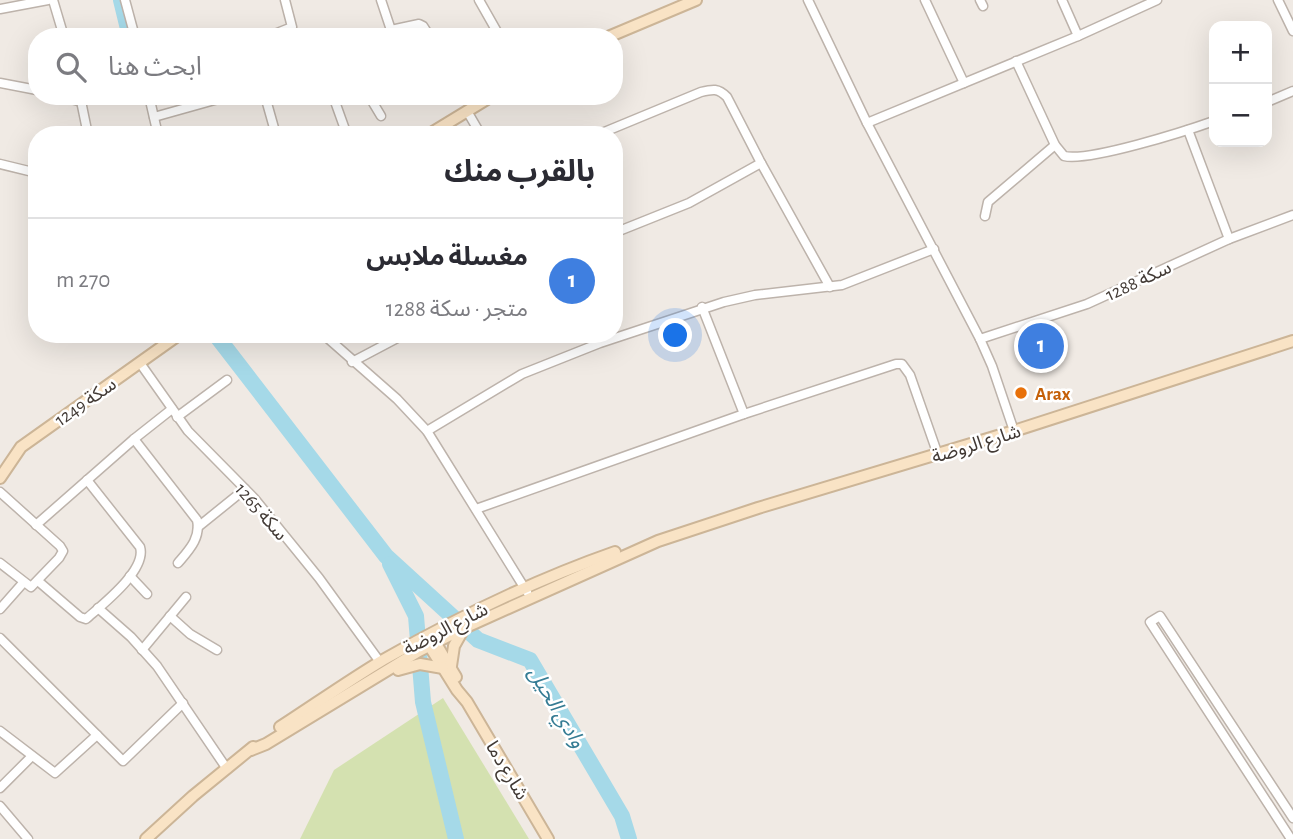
<!DOCTYPE html>
<html lang="ar">
<meta charset="utf-8">
<style>
body{margin:0;font-family:"Alegreya Sans","Noto Sans Arabic",sans-serif;background:#f7f7f7;color:#2b2b33;direction:rtl}
.controls{position:absolute;right:21px;top:21px;display:grid;overflow:hidden;border-radius:14px;box-shadow:0 7px 28px #0002}
.controls button{width:63px;height:63px;display:grid;place-items:center;padding:0;border:0;border-bottom:2px solid #e1e1e2;background:#fff;color:#2b2b33;font:35px sans-serif}
.you{position:absolute;left:676px;top:336px;width:24px;height:24px;margin:-18px;border:5px solid #fff;border-radius:50%;background:#1a73e8;box-shadow:0 0 0 10px #1a73e833}
.badge{display:grid;place-items:center;width:46px;height:46px;border-radius:50%;background:#2563eb;color:#fff;font-size:23px;font-weight:700}
.pin{position:absolute;translate:-50% -50%;border:4px solid #fff;box-shadow:0 2px 7px #0006}
.list{margin:0;padding:0;list-style:none}
h2{display:flex;justify-content:space-between;align-items:center;height:91px;margin:0;padding:0 28px;font-size:30px}
h2 small{font-size:23px;font-weight:400;color:#7c7c81}
.list li{display:grid;grid-template-columns:46px 1fr auto;gap:21px;align-items:center;box-sizing:border-box;height:126px;padding:0 28px;border-top:2px solid #e1e1e2}
.list b{display:block;font-size:26px;white-space:nowrap}
.list p{margin:0;font-size:23px;white-space:nowrap;color:#7c7c81}
.list em{font-size:23px;font-style:normal;color:#7c7c81}
.icon{flex:none;width:38px;height:38px;fill:none;stroke:currentColor;stroke-width:2;stroke-linecap:round;stroke-linejoin:round}
.map{position:relative;flex:none;width:1293px;height:839px;overflow:hidden;direction:ltr}
.search{position:absolute;background:#fff;box-shadow:0 7px 28px #0002;left:28px;top:28px;width:595px;height:77px;display:flex;align-items:center;gap:18px;box-sizing:border-box;padding:0 24px;border-radius:28px;color:#7c7c81;font-size:26px}
.panel{position:absolute;background:#fff;box-shadow:0 7px 28px #0002;left:28px;top:126px;width:595px;height:217px;border-radius:28px;direction:rtl}
.map>svg:first-child{display:block}
.green{fill:#d4e1b0}
.lines{fill:none;stroke-linecap:round;stroke-linejoin:round}
.river{stroke:#a5d9e8;stroke-width:16}
.street-casing{stroke:#bdb3ab;stroke-width:11}
.secondary-casing{stroke:#ccb597;stroke-width:14}
.street{stroke:#fff;stroke-width:8}
.secondary{stroke:#f9e3c5;stroke-width:10}
.food-dot{fill:#e8710a;stroke:#fff;stroke-width:2.5}
.labels{text-anchor:middle;stroke-width:5;stroke-linejoin:round;paint-order:stroke}
.street-label{font-size:19px;fill:#423a35;stroke:#fff}
.food-label{font-size:19px;font-weight:bold;fill:#c56008;stroke:#fff;text-anchor:start}
.water-label{font-size:21px;font-style:italic;fill:#357c94;stroke:#fff}
</style>
<div class="map">
<svg width="1293" height="839" viewBox="0 0 1293 839">
<rect width="100%" height="100%" fill="#f0eae4"/>
<!-- green -->
<polygon class="green" points="443,698 529,839 300,839 334,770"/>
<g class="lines">
<!-- river -->
<g class="river">
<polyline points="121,0 130,37"/>
<polyline points="215,334 386,556 478,640 530,660 622,816 629,839"/>
<polyline points="390,564 416,616 423,702 456,839"/>
</g>
<defs>
<g id="street">
<polyline points="53,0 64,37"/>
<polyline points="125,0 135,37"/>
<polyline points="381,0 391,30"/>
<polyline points="479,0 500,37"/>
<polyline points="808,0 867,123 980,339 992,366 1014,431"/>
<polyline points="925,0 964,83"/>
<polyline points="980,0 983,6"/>
<polyline points="1062,0 1078,36"/>
<polyline points="1278,0 1293,31"/>
<polyline points="0,9 48,0"/>
<polyline points="391,30 419,24 423,26 430,37"/>
<polyline points="267,37 292,27 285,0"/>
<path d="M1016,61L1055,145L1064,156C1089,162 1186,131 1214,121"/>
<polyline points="0,83 37,90"/>
<polyline points="60,96 82,102"/>
<polyline points="80,96 88,135"/>
<polyline points="149,96 158,135"/>
<polyline points="265,96 276,135"/>
<polyline points="333,96 347,135"/>
<polyline points="369,96 381,116"/>
<polyline points="1267,102 1293,91"/>
<polyline points="467,111 481,135"/>
<polyline points="154,117 229,96"/>
<polyline points="867,123 1078,36 1157,0"/>
<polyline points="1188,130 1229,239"/>
<path d="M597,135L701,92C713,89 718,88 727,97L761,163L830,287"/>
<polyline points="0,164 37,173"/>
<polyline points="985,216 988,202 1055,145"/>
<polyline points="614,233 689,203 761,163"/>
<polyline points="702,307 744,414"/>
<polyline points="323,334 397,399 427,431 527,592"/>
<polyline points="980,339 1087,304 1229,239 1293,215"/>
<polyline points="352,362 405,334"/>
<polyline points="140,363 188,431 254,498 319,578 380,662"/>
<polyline points="177,417 227,380"/>
<polyline points="427,431 522,374 600,343 724,302 755,295 842,285 934,249"/>
<path d="M134,439L197,520C201,538 189,550 178,563"/>
<polyline points="0,492 60,546 63,551 59,558 31,587 0,563"/>
<polyline points="476,509 744,414 896,364 902,364 910,375 938,455"/>
<polyline points="36,525 134,439 172,409"/>
<polyline points="198,527 245,489"/>
<polyline points="130,576 147,594"/>
<path d="M38,581L80,617L86,619C103,604 147,570 140,547L87,480"/>
<polyline points="98,608 131,637 157,666 227,769"/>
<polyline points="0,609 23,583"/>
<polyline points="170,616 190,634 217,650"/>
<polyline points="0,638 123,761 183,703"/>
<polyline points="142,650 186,597"/>
<polyline points="0,731 55,773 97,735"/>
<polyline points="0,788 32,756"/>
<polyline points="0,806 28,839"/>
<polyline points="1291,839 1150,622 1160,616 1293,818"/>
</g>
<g id="secondary">
<polyline points="608,37 696,0"/>
<polyline points="428,135 492,96"/>
<polyline points="0,478 21,447 180,334"/>
<polyline points="432,637 456,677"/>
<polyline points="427,642 457,690 467,702 548,839"/>
<polyline points="451,666 454,646 463,630"/>
<polyline points="398,670 420,664 443,668"/>
<path d="M280,727C314,705 348,681 383,660C457,618 535,580 615,552"/>
<polyline points="251,750 266,744 419,651 464,628 658,541 758,508 1014,431 1293,341"/>
<polyline points="146,839 193,796 253,747"/>
</g>
</defs>
<!-- street casing -->
<use href="#street" class="street-casing"/>
<!-- secondary casing -->
<use href="#secondary" class="secondary-casing"/>
<!-- street -->
<use href="#street" class="street"/>
<!-- secondary -->
<use href="#secondary" class="secondary"/>
</g>
<!-- markers -->
<circle class="food-dot" cx="1021" cy="393" r="7"/>
<g class="labels">
<!-- street labels -->
<g class="street-label">
<text transform="translate(1138 280) rotate(-25)" y="7">سكة 1288</text>
<text transform="translate(85 401) rotate(-35)" y="7">سكة 1249</text>
<text transform="translate(976 443) rotate(-17)" y="7">شارع الروضة</text>
<text transform="translate(262 511) rotate(49)" y="7">سكة 1265</text>
<text transform="translate(445 628) rotate(-27)" y="7">شارع الروضة</text>
<text transform="translate(508 770) rotate(59)" y="7">شارع دما</text>
</g>
<!-- food labels -->
<g class="food-label">
<text x="1035" y="400">Arax</text>
</g>
<!-- water labels -->
<g class="water-label">
<text transform="translate(557 707) rotate(59)" y="7">وادي الحيل</text>
</g>
</g>
</svg>
<div class="controls">
<button>+</button>
<button>−</button>
</div>
<div class="you"></div>
<div class="pin badge" style="left:1041px;top:346px;background:#3f7fe0">1</div>
<div class="search"><svg class="icon" aria-label="search" viewBox="0 0 24 24"><circle cx="10" cy="10" r="6"/><path d="M15 15l6 6"/></svg>ابحث هنا</div>
<section class="panel">
<h2>بالقرب منك<small></small></h2>
<ul class="list">
<li><span class="badge" style="background:#3f7fe0">1</span><div><b>مغسلة ملابس</b><p>متجر · سكة 1288</p></div><em>270 m</em></li>
</ul>
</section>
</div>
